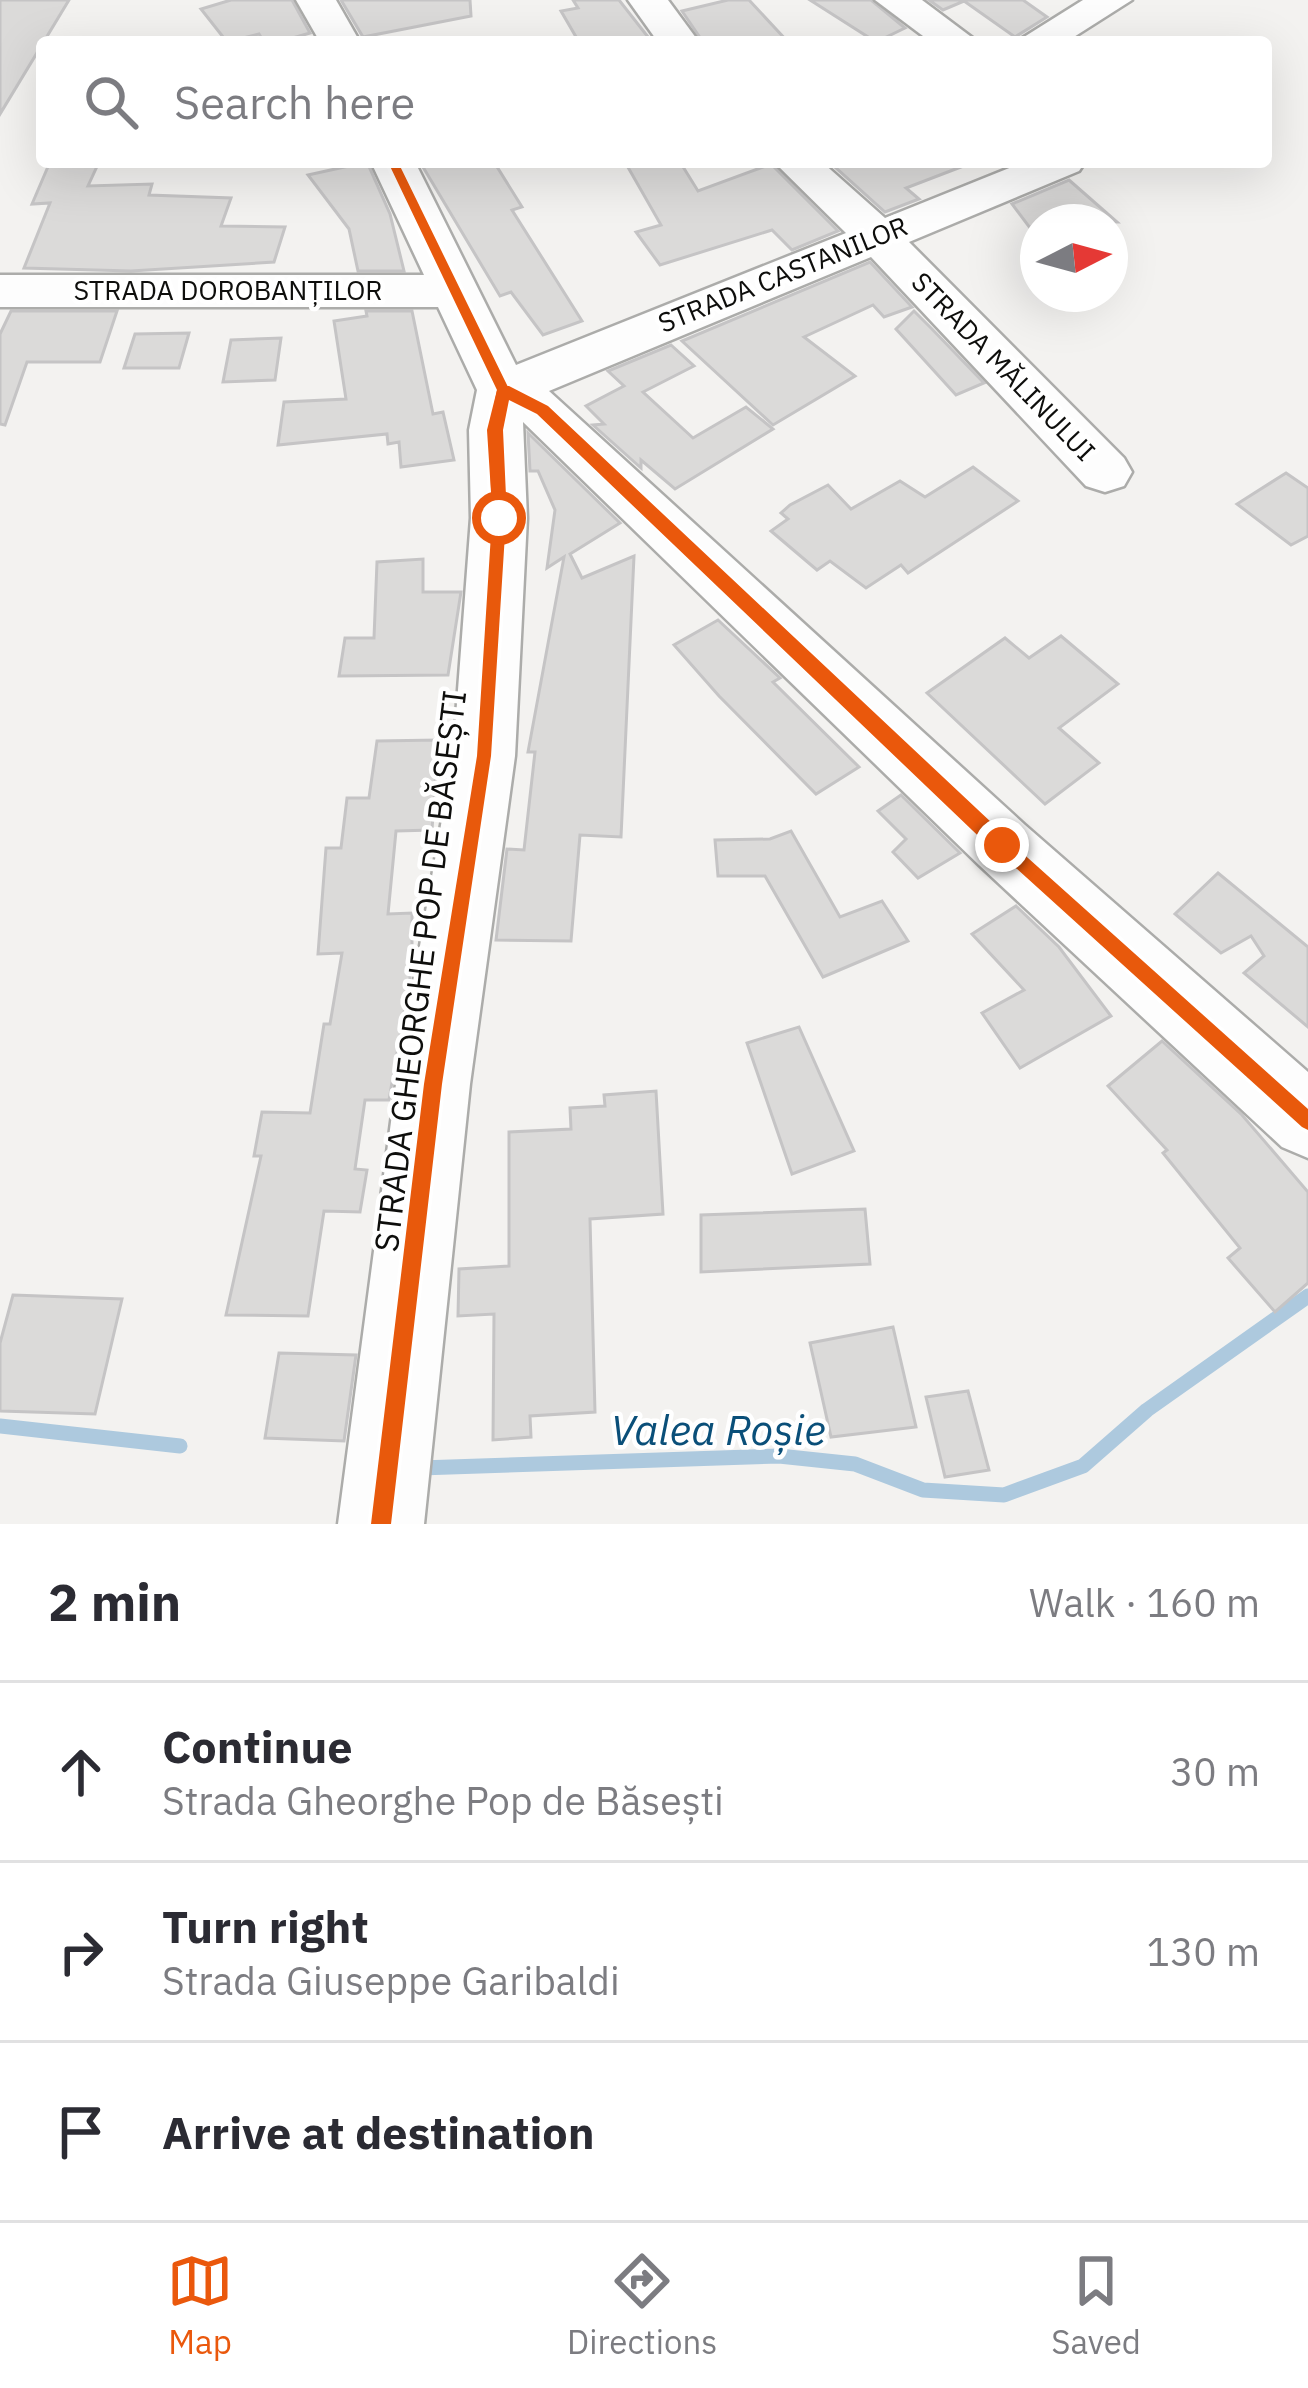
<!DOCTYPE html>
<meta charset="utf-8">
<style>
body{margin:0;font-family:"IBM Plex Sans",sans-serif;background:#f7f7f7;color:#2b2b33}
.compass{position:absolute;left:1020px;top:204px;width:108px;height:108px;border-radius:50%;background:#fff;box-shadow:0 12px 48px #0002;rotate:84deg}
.stop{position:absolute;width:36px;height:36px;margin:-27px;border:9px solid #ea580c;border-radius:50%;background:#fff}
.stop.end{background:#ea580c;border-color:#fff;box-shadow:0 3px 12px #0008}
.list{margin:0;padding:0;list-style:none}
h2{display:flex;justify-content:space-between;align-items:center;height:156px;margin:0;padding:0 48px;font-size:51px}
h2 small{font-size:39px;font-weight:400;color:#7c7c81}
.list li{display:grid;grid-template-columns:78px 1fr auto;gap:36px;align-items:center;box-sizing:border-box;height:180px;padding:0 48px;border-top:3px solid #e1e1e2}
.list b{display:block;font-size:45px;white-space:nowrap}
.list p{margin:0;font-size:39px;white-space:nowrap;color:#7c7c81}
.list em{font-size:39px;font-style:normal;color:#7c7c81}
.icon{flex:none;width:66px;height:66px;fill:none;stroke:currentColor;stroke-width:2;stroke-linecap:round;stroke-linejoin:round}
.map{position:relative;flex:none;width:1308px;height:1524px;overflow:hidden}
.search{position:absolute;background:#fff;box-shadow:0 12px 48px #0002;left:36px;right:36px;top:36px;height:132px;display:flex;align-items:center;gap:30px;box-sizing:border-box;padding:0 42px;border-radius:12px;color:#7c7c81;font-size:45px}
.sheet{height:696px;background:#fff}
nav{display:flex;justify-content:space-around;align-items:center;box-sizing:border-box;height:168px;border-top:3px solid #e1e1e2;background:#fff;font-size:33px;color:#7c7c81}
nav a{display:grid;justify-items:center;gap:6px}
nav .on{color:#ea580c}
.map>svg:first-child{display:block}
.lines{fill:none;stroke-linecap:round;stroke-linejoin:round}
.stream{stroke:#adc9de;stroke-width:15}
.building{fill:#dbdad9;stroke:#c5c4c5;stroke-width:3}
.minor-casing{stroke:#acacaa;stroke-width:5}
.minor{fill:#fdfdfd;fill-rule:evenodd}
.cycleway-casing{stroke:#fff;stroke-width:7}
.cycleway{fill:#e8590c;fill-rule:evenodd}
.route{fill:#ea580c}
.labels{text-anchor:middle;stroke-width:9;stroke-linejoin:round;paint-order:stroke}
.far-street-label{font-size:27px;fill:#0e0e0c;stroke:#fff}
.street-label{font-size:33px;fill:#0e0e0c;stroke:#fff}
.near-water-label{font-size:42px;font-style:italic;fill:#0a4f79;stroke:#fff}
</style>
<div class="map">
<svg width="1308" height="1524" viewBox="0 0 1308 1524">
<rect width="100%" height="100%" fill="#f3f2f0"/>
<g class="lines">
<!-- stream -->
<g class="stream">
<polyline points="0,1426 180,1446"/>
<polyline points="420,1468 779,1456 855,1464 923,1490 1004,1495 1083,1466 1147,1410 1308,1296"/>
</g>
</g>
<!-- building -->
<g class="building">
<polygon points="0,0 69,0 0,114"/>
<polygon points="231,0 292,0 310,33 279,42 264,42 259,34 227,42 201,9"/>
<polygon points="341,0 470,0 471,16 363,37"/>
<polygon points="573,0 619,0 652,42 579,42 561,11 578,8"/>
<polygon points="728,0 749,0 788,42 703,42 682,11"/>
<polygon points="810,0 871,0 905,28 876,42"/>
<polygon points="929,0 1023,0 1047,17 1015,37 964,1 943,10"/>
<polygon points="50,162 99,162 88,186 152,184 149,195 231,198 221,226 285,227 274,262 131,271 24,268 50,203 32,204"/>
<polygon points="367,162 390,214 404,271 358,271 349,229 308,175"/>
<polygon points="420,162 494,162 522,207 512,210 582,321 543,335 511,292 500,296"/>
<polygon points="625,162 680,162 698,191 771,164 838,231 792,250 772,230 660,265 636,232 661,225"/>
<polygon points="849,162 965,162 966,165 906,188 919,199 885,212 835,167"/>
<polygon points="1069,180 1117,222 1038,222 1030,228 1012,204"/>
<polygon points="870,262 912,307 884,317 873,305 804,337 855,376 773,425 682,341"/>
<polygon points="11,311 117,311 100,362 27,362 5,425 0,424 0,334"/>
<polygon points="366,311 412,311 433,414 443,412 454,460 401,467 399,442 388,444 387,434 278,445 284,402 346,399 334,321 367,316"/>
<polygon points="914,311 932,329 984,383 956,395 896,329"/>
<polygon points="189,333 179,368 124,368 135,334"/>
<polygon points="281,338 275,380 223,382 231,340"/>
<polygon points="671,345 694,366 643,392 693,438 746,407 773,429 675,489 641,460 641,468 593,425 604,424 586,406 624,386 608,371"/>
<polygon points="528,433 620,523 570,554 582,578 634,556 621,837 580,835 571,941 496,940 507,849 524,850 535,752 528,752 564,557 547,568 555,510 538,471 530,471"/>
<polygon points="973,467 1018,501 908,573 901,565 866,588 830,561 817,570 771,531 788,519 781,513 790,505 828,485 851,509 900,481 925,497"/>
<polygon points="1286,473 1308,488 1308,536 1291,545 1237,504"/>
<polygon points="423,559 423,592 461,592 448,675 339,676 345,638 374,638 377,562"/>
<polygon points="718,620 780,678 773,682 859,767 816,794 719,696 674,645"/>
<polygon points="1061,636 1118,684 1059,728 1099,763 1045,804 927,693 1005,638 1029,658"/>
<polygon points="438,740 432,830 396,831 388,914 412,913 412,966 389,1100 365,1100 355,1169 367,1170 360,1212 324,1211 308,1316 226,1315 261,1156 254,1156 262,1112 310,1113 324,1024 330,1024 342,953 318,954 326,848 341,848 347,798 369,798 377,741"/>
<polygon points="901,795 960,853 918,878 893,852 906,839 878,811"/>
<polygon points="791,831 840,917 882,901 908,941 823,977 765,876 718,876 715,840 770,839"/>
<polygon points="1218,873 1308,947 1308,1027 1244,973 1264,956 1251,936 1221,953 1175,914"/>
<polygon points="1016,906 1059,947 1111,1016 1020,1068 982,1013 1024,990 972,934"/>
<polygon points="799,1027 854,1151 792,1174 747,1043"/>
<polygon points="1162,1041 1242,1115 1308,1192 1308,1283 1275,1312 1228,1258 1240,1248 1163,1153 1167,1150 1108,1086"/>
<polygon points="656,1091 663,1214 590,1219 595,1412 530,1416 531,1437 493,1440 494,1314 458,1316 459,1269 509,1266 509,1132 571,1129 570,1108 605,1106 604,1095"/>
<polygon points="865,1209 870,1264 701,1272 701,1215"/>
<polygon points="13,1295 122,1299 95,1414 0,1411 0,1343"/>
<polygon points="893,1327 916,1427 831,1437 810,1343"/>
<polygon points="279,1353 356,1355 344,1441 265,1438"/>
<polygon points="968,1391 989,1470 945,1477 926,1397"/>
</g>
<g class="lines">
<defs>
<g id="minor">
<polygon points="296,0 336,0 360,42 320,42"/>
<polygon points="628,0 668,0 699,42 658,42"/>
<polygon points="875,0 922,0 978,42 931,42"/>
<polygon points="1083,0 1132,0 1066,42 1016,42"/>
<polygon points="371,162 415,162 516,365 846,233 774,162 822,162 885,218 1024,162 1085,162 1079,171 909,242 1124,458 1132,472 1124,486 1105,492 1086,486 871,257 549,391 1025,825 1308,1072 1308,1158 1282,1147 979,865 523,422 527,518 515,756 470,1084 424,1524 338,1524 396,1084 453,756 471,518 469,430 477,390 438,307 0,307 0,275 424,275"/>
</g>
</defs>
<!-- minor casing -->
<use href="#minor" class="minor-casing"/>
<!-- minor -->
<use href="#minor" class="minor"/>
<defs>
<polygon id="cycleway" points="388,162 398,162 508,387 547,407 1008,840 1308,1109 1308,1130 1302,1127 996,850 539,413 508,397 501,430 506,518 491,756 442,1084 391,1524 371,1524 424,1084 477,756 492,518 489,430 497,390"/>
</defs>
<!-- cycleway casing -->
<use href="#cycleway" class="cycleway-casing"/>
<!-- cycleway -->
<use href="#cycleway" class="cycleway"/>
</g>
<!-- route -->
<polygon class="route" points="498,386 509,386 548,406 1009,839 1009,852 995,852 537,414 509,400 503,430 507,518 493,523 487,430"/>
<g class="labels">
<!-- far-street labels -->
<g class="far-street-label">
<text transform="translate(783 275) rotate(-22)" y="9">STRADA CASTANILOR</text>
<text x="228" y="300">STRADA DOROBANȚILOR</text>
<text transform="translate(1003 367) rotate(46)" y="9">STRADA MĂLINULUI</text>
</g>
<!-- street labels -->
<g class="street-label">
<text transform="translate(420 971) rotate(-83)" y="12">STRADA GHEORGHE POP DE BĂSEȘTI</text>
</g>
<!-- near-water labels -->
<g class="near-water-label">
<text x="718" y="1445">Valea Roșie</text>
</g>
</g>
</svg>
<svg class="compass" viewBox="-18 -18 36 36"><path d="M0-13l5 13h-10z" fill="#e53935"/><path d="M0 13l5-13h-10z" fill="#7c7c81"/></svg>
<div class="stop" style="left:499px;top:518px"></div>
<div class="stop end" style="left:1002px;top:845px"></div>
<div class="search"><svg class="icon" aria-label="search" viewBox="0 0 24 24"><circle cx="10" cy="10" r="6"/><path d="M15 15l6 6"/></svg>Search here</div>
</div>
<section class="sheet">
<h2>2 min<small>Walk · 160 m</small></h2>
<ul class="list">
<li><svg class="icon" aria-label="ahead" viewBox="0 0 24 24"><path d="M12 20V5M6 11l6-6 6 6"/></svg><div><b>Continue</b><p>Strada Gheorghe Pop de Băsești</p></div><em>30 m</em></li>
<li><svg class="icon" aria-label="right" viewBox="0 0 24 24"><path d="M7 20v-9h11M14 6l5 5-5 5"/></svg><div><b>Turn right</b><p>Strada Giuseppe Garibaldi</p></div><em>130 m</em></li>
<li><svg class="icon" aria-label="arrive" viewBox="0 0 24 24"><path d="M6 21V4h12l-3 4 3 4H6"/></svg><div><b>Arrive at destination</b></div></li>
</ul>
</section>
<nav>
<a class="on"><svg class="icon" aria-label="map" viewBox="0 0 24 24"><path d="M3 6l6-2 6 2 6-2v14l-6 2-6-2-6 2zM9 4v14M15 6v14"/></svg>Map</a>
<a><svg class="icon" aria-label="directions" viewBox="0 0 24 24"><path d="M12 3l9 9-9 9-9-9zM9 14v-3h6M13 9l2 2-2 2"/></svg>Directions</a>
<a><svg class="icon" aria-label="saved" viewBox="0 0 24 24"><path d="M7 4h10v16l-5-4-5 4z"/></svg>Saved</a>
</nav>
